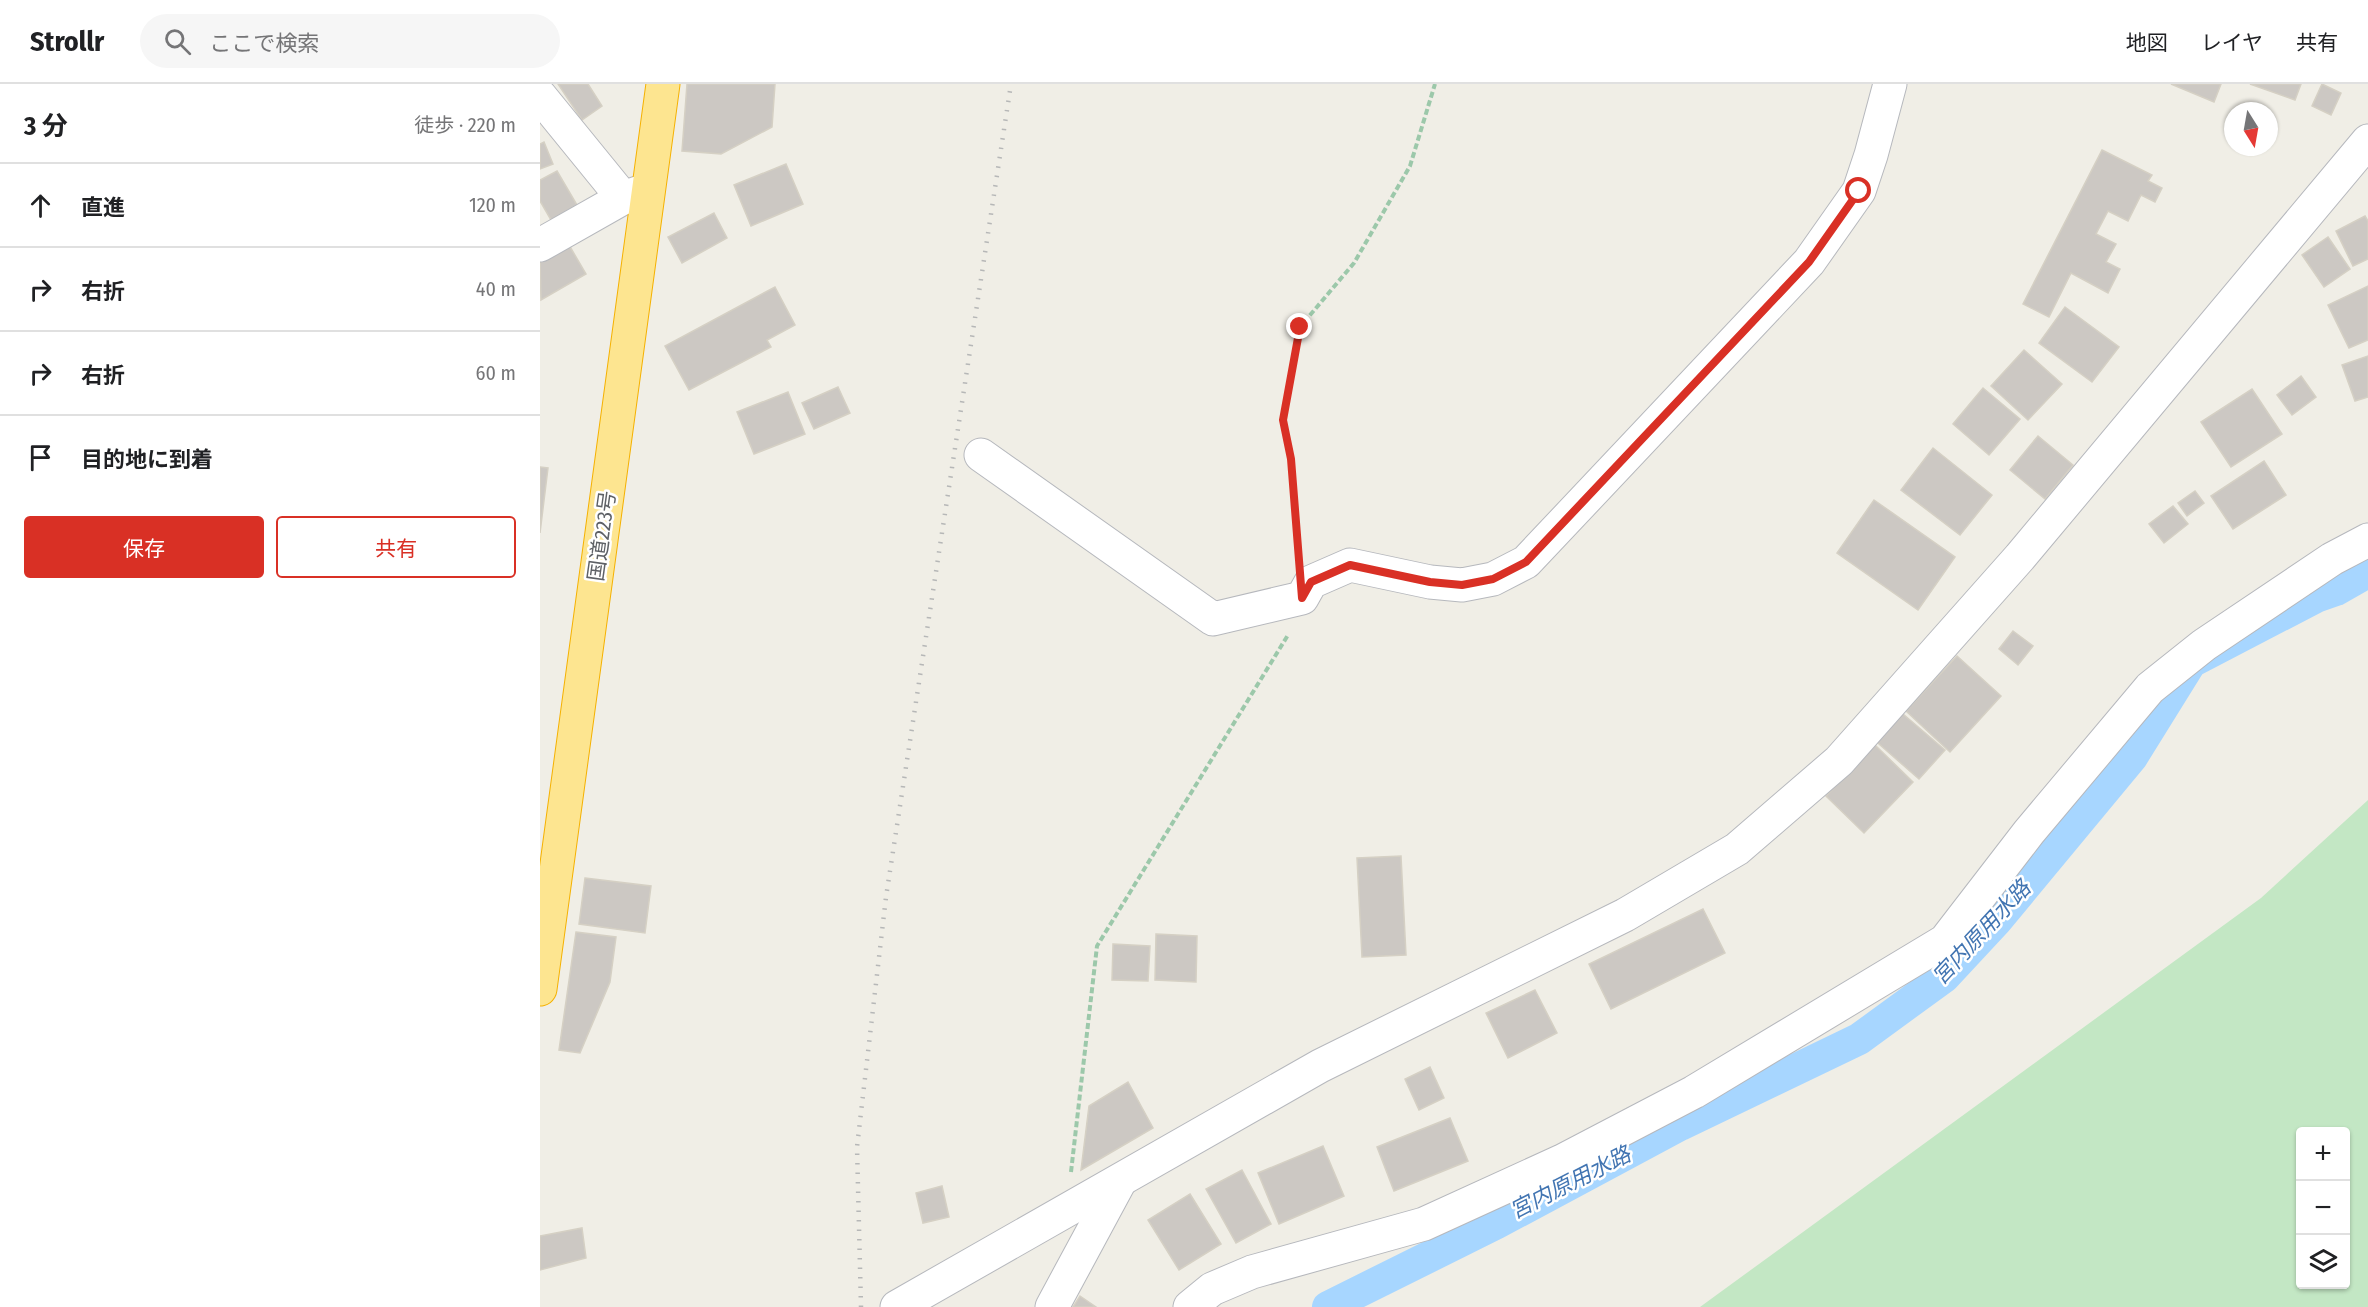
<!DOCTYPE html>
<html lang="ja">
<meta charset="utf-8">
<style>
body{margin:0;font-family:"Fira Sans Condensed","Noto Sans JP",sans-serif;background:#f6f6f6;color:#202124}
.controls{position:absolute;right:18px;bottom:18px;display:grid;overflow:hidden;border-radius:6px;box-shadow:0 2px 4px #0004}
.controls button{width:54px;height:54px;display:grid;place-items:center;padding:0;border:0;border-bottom:2px solid #e0e0e0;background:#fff;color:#202124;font:30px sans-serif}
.compass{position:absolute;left:1684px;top:18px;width:54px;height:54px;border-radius:50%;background:#fff;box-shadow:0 2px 4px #0004;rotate:169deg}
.stop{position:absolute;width:18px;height:18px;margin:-14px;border:4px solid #d93025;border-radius:50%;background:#fff}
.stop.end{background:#d93025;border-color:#fff;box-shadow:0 2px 6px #0008}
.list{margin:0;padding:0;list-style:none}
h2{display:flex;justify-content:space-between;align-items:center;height:78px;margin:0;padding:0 24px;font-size:26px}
h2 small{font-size:20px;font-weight:400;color:#757577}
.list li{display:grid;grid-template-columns:39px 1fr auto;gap:18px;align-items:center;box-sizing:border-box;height:84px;padding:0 24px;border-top:2px solid #e0e0e0}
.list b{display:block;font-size:22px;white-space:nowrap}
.list em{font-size:20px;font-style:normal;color:#757577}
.actions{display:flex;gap:12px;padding:18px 24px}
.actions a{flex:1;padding:14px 0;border:2px solid #d93025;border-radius:6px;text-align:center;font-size:21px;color:#d93025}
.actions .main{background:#d93025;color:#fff}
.icon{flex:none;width:33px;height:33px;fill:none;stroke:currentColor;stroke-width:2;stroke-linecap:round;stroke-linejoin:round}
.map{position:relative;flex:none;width:1828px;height:1223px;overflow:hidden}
header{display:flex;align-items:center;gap:36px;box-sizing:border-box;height:84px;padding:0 30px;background:#fff;border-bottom:2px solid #e0e0e0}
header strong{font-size:28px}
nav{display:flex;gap:33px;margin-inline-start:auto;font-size:21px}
.search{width:420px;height:54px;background:#f6f6f6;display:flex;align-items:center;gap:15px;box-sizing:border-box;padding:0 21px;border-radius:33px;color:#757577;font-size:22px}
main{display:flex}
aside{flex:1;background:#fff}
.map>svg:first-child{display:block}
.green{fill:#c3e7c4;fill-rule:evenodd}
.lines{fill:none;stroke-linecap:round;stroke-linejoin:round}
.canal{stroke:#a7d6ff;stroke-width:32}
.building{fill:#ccc8c3;stroke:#d5d0c4;stroke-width:1.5}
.minor-casing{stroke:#b6b8bd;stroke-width:35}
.highway-casing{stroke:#f5b101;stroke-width:35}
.path{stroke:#9cc8aa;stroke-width:4;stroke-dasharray:6 3;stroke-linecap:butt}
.minor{stroke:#fff;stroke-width:33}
.highway{stroke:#fde590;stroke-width:33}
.rail{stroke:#b6b7b7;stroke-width:4.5;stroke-dasharray:1.5 8;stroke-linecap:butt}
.route{stroke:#d93025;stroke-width:8}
.labels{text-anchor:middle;stroke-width:5;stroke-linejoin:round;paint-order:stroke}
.street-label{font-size:21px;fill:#5e6166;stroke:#fff}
.water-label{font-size:22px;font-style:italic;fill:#4275b2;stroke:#fff}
</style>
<header>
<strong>Strollr</strong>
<div class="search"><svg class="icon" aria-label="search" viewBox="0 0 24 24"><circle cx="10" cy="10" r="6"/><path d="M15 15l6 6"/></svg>ここで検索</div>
<nav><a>地図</a><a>レイヤ</a><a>共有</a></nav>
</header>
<main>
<aside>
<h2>3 分<small>徒歩 · 220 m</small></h2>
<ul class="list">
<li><svg class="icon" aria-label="ahead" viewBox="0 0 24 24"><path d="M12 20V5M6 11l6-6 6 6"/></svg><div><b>直進</b></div><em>120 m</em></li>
<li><svg class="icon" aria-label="right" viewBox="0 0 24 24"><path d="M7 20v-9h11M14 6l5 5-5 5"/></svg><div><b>右折</b></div><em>40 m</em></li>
<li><svg class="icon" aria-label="right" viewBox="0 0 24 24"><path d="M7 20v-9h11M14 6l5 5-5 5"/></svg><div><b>右折</b></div><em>60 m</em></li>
<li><svg class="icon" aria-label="arrive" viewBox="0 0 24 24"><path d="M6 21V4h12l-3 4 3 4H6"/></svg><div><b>目的地に到着</b></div></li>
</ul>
<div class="actions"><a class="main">保存</a><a>共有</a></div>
</aside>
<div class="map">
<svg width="1828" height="1223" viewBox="0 0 1828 1223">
<rect width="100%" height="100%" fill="#f0eee6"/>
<!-- green -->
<path class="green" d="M1828,716V1223H1160L1721,814ZM1760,1048H1806V1200H1760Z"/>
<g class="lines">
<!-- canal -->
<polyline class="canal" points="788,1223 957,1139 1140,1041 1319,955 1404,893 1457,836 1592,673 1651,578 1776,513 1796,506 1828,488"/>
</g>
<!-- building -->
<g class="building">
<polygon points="18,0 48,0 62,22 42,36"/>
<polygon points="147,0 235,0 232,43 181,70 142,67"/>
<polygon points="1631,0 1681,0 1674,18"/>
<polygon points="1710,0 1761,0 1755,16"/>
<polygon points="1782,0 1801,9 1791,31 1772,22"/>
<polygon points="4,58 13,80 0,85 0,60"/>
<polygon points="1562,66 1612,91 1608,97 1622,104 1615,118 1601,111 1588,137 1568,127 1556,150 1576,160 1566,178 1580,185 1568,209 1531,189 1509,233 1483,220"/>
<polygon points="246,80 263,120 211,142 194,101"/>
<polygon points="17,87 37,121 11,136 0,117 0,96"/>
<polygon points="174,129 187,154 142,179 128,153"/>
<polygon points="1825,132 1828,137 1828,175 1813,182 1796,147"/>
<polygon points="1788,153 1810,185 1784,203 1762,171"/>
<polygon points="29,161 46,190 1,216 0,177"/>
<polygon points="1828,202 1828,256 1809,264 1788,221"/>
<polygon points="235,203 255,241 227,256 231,263 149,306 125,262"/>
<polygon points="1525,223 1579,263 1552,298 1499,259"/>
<polygon points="1484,266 1522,300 1488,336 1451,302"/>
<polygon points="1828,272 1828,313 1815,317 1802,281"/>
<polygon points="1761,292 1776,313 1752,331 1737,311"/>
<polygon points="298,303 310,329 274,345 262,319"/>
<polygon points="1443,304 1480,335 1449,371 1413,340"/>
<polygon points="1712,305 1742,350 1691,383 1661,338"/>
<polygon points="248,308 265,350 214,370 197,328"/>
<polygon points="1498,352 1533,381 1505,415 1470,386"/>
<polygon points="1393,364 1452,411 1420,451 1361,406"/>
<polygon points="1724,377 1746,411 1693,445 1671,412"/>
<polygon points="0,383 8,384 0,449"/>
<polygon points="1655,407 1664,419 1647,432 1638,419"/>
<polygon points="1334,416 1415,473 1378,526 1297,469"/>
<polygon points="1633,422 1648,440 1624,459 1609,440"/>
<polygon points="1473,547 1493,562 1478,581 1459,565"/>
<polygon points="1417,572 1461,612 1410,668 1366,627"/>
<polygon points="1356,624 1405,666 1379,695 1331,653"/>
<polygon points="1335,661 1373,698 1324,749 1286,712"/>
<polygon points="861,772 866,871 822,873 817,774"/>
<polygon points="45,794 111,802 105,849 39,840"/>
<polygon points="1163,825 1185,869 1071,925 1049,880"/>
<polygon points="36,848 76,853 70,898 40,969 19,966"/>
<polygon points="616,850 657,852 656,898 615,896"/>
<polygon points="573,860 610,862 608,897 572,896"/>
<polygon points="995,906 1017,949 968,974 946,929"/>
<polygon points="890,983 904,1014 879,1026 865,995"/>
<polygon points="588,998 613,1044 541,1086 549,1022"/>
<polygon points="910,1034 928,1077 854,1107 837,1063"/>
<polygon points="783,1062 804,1112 739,1140 718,1089"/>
<polygon points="702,1086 731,1140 696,1159 666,1105"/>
<polygon points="402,1102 409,1133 383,1139 376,1109"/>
<polygon points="650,1110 681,1160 639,1186 608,1136"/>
<polygon points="42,1144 46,1174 0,1186 0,1152"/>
<polygon points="540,1212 556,1223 533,1223"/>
</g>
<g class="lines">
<defs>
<g id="minor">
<polyline points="0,12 83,114"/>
<polyline points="0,161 83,114 103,107"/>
<polyline points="441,371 673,535 762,514 771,498 810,481 890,498 922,501 953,495 986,478 1269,178 1319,107 1331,71 1350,0"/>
<polyline points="357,1223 780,982 1085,831 1197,765 1299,677 1480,473 1828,57"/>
<polyline points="512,1223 580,1097"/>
<polyline points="650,1223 672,1205 712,1188 884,1140 1022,1077 1154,1008 1405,857 1489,748 1610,604 1664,561 1792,475 1828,456"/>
</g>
<polyline id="highway" points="0,905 123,0"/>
</defs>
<!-- minor casing -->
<use href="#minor" class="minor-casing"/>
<!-- highway casing -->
<use href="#highway" class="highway-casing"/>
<!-- path -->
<g class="path">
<polyline points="759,468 751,375 743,336 760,243 814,179 870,82 895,0"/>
<polyline points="531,1088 557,862 748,551"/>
</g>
<!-- minor -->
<use href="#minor" class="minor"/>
<!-- highway -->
<use href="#highway" class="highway"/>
<!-- rail -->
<polyline class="rail" points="321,1223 317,1063 346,813 471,0"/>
</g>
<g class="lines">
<!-- route -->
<polyline class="route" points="760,243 743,336 751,375 762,514 771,498 810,481 890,498 922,501 953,495 986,478 1269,178 1319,107"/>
</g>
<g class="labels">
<!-- street labels -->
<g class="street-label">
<text transform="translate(62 452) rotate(-82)" y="7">国道223号</text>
</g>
<!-- water labels -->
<g class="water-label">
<text transform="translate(1441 848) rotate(-47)" y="8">宮内原用水路</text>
<text transform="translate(1030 1098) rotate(-27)" y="8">宮内原用水路</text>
</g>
</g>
</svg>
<div class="controls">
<button>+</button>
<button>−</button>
<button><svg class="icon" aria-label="layers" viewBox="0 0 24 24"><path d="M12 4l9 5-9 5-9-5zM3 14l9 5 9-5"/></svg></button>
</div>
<svg class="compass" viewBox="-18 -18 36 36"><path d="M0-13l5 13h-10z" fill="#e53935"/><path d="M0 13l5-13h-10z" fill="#757577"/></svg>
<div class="stop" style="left:1319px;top:107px"></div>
<div class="stop end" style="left:760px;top:243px"></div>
</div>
</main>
